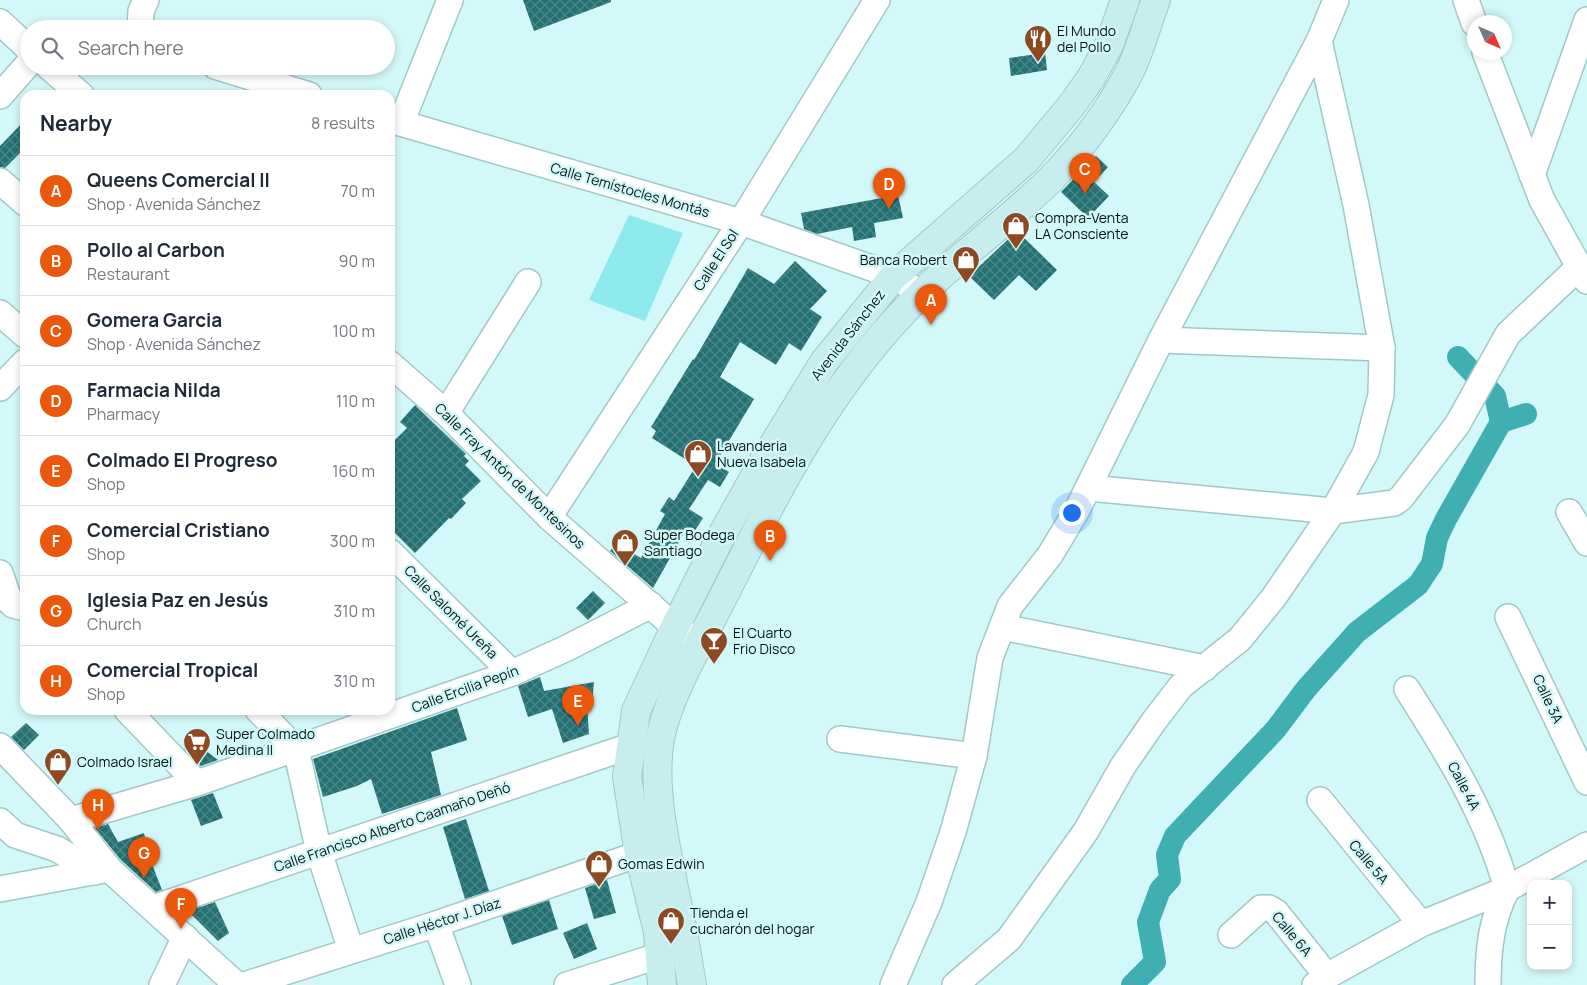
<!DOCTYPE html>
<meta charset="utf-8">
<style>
body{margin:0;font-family:Manrope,sans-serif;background:#f6f6f7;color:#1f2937}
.controls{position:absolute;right:15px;bottom:15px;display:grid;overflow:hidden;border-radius:10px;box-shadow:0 2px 8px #0003}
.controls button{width:45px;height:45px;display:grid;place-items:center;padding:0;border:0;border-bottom:1px solid #e0e1e3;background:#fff;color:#1f2937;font:25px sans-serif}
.compass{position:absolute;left:1467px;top:15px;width:45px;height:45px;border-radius:50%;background:#fff;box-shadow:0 2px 8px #0003;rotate:135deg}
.you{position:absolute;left:1071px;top:512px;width:18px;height:18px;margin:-12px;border:4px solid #fff;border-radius:50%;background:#1a73e8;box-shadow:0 0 0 8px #1a73e833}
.badge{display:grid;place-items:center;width:32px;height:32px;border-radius:50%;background:#ea580c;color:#fff;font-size:16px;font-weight:700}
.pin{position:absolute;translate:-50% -41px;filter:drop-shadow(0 1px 2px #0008)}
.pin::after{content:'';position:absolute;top:26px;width:18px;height:15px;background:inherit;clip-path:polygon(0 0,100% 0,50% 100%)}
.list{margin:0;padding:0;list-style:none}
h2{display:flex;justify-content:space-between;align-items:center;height:65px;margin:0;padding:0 20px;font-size:21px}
h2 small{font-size:16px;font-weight:400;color:#747a83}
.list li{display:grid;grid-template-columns:32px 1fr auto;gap:15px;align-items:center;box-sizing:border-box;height:70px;padding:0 20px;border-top:1px solid #e0e1e3}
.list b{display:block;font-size:19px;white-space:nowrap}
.list p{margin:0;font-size:16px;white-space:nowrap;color:#747a83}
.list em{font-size:16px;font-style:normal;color:#747a83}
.icon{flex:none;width:28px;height:28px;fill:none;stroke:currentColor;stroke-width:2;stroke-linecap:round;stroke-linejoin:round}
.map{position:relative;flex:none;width:1587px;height:985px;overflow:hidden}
.search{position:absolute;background:#fff;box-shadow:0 2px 8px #0003;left:20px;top:20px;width:375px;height:55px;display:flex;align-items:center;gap:12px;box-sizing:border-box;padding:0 18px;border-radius:28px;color:#747a83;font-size:19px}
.panel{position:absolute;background:#fff;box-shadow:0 2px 8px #0003;left:20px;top:90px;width:375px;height:625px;border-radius:15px}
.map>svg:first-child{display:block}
.green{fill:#8de9eb}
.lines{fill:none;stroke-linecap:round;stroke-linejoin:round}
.canal{stroke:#40afb2;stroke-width:22}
.building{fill:url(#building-cross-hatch)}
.street-casing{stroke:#a3c7c8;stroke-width:28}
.secondary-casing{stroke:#a3c7c8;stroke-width:30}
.street{stroke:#fff;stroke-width:25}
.secondary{stroke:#c8edee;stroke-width:28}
.labels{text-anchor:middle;stroke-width:5;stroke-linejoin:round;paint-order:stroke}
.poi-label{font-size:14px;fill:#061314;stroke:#d3f8f9;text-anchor:start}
.street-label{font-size:14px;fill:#061314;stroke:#d3f8f9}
</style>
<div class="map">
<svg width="1587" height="985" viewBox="0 0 1587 985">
<defs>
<pattern id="building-cross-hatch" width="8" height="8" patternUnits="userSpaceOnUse" patternTransform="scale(1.25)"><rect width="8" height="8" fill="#227173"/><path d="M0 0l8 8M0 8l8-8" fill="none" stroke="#4e8688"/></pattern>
</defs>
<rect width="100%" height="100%" fill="#d3f8f9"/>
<!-- green -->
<polygon class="green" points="629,215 683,233 645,321 589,300"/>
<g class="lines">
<!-- canal -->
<g class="canal">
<polyline points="1458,357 1495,396 1501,422 1526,414"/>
<polyline points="1132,985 1155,962 1148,922 1160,890 1170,879 1167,855 1175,836 1276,729 1306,689 1357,632 1418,585 1432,564 1437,538 1446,519 1501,422"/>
</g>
</g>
<!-- building -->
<g class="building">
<polygon points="523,0 611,0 611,2 534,31"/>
<polygon points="1045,53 1047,70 1011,76 1009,58"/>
<polygon points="25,120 25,148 5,168 0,167 0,146"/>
<polygon points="1096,156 1108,167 1094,182 1109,196 1088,218 1061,192"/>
<polygon points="898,195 903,218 874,223 876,237 854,241 852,227 817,234 804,229 801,213"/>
<polygon points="1017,231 1057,270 1036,291 1019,275 994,300 969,276"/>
<polygon points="795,261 827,291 810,309 822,317 801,351 789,343 776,365 740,342 720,377 754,399 715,464 729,472 720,487 708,480 689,509 703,518 694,532 687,528 653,588 610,551 616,543 641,558 665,514 660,511 669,497 674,501 696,466 652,438 656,431 651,427 693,359 694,360 748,268 774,284"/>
<polygon points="415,405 466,454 464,456 469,461 465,465 481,481 462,499 466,503 451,519 449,518 415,553 390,528 390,445 407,428 400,422"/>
<polygon points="593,591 605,603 588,620 576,608"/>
<polygon points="540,677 544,691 594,682 592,704 587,704 589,734 563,743 552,709 528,717 518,686"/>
<polygon points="457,708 467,740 431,752 441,795 382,814 371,779 357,786 323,797 313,759"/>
<polygon points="26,723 39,735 24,750 11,737"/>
<polygon points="192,740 218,760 201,766 184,749"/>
<polygon points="213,793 223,818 201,826 191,800"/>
<polygon points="466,819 489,891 465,899 443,827"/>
<polygon points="108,824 118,842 144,833 150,859 162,890 156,892 120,859 95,828"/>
<polygon points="607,880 616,913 594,919 585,888"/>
<polygon points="549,900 558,929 512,945 502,916"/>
<polygon points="215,902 229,933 218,941 188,911"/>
<polygon points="587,923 597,949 574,959 563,933"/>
</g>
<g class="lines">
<defs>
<g id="street">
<polyline points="1466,0 1474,23"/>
<polyline points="0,22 29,49"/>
<polyline points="140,29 141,11 146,0"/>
<polyline points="1485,52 1542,200 1587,281"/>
<polyline points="48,66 81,95"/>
<polyline points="215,66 309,95"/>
<polyline points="0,96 29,63"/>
<polyline points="390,120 741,222 894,276 922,294"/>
<polyline points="401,123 450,0"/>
<polyline points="1532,175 1587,20"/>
<polyline points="0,181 25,203"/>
<polyline points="0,313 25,335"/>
<polyline points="1161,340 1382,348"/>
<polyline points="390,364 446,413 549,517 675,627 700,643"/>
<polyline points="0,388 25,362"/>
<polyline points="446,413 528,282"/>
<polyline points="1089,488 1333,511 1394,503 1401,498 1457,425 1508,334 1580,266"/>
<polyline points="1569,512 1587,543"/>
<polyline points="549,517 741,222 877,0"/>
<polyline points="390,552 512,673"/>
<polyline points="0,573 10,602 13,605 25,608"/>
<polyline points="1508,617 1587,782"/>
<polyline points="1002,627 1205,668"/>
<path d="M1407,689C1447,752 1487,816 1507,889"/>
<polyline points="127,710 197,783"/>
<polyline points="258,710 296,749 319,852 351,950"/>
<polyline points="840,739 974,756"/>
<polyline points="0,746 71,820 109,869 237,985"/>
<polyline points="1320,800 1421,924"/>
<polyline points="71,820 197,783 512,673 567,648 651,605"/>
<polyline points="0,821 15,835 57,849 95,872"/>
<polyline points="0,889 109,869"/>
<polyline points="153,908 630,746"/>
<polyline points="436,924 458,985"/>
<polyline points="1231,935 1261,908 1269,908 1276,912 1327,976"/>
<polyline points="162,985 185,937"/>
<polyline points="244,985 436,924 639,854"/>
<polyline points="567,985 661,955"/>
<polyline points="893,985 929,902 953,832 974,756 990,658 1010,606 1050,555 1077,510 1161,340 1319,41 1336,0"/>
<polyline points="955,985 1009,939 1086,831 1123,766 1154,721 1181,686 1240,639 1274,597 1333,511 1366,452 1381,395 1382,348 1356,205 1319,41"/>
<polyline points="1315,985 1327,976 1421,924 1507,889 1587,845"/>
<path d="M1488,985C1488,950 1491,920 1507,889"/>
</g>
<g id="secondary">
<polyline points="662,985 658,932 639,854 627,777 636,711 675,627 718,542 764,460 824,362 894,276 1027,159 1071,106 1091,78 1109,45 1125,0"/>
<path d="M692,985C687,953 681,920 674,888C665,841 653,794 659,745C665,702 698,646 718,607C776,493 828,384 922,293C963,253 1011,219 1052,178C1082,147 1110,109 1130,71C1141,48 1147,23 1156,0"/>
</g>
</defs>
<!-- street casing -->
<use href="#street" class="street-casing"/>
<!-- secondary casing -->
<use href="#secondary" class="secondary-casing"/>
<!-- street -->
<use href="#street" class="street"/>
<!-- secondary -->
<use href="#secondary" class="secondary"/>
</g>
<!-- icons -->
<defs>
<symbol id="restaurant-pin" viewBox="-11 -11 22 30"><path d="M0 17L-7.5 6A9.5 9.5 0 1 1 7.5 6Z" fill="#8f4922" stroke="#d3f8f9"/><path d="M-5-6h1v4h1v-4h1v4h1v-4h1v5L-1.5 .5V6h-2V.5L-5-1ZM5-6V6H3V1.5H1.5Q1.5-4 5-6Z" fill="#fff"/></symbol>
<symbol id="shop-pin" viewBox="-11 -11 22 30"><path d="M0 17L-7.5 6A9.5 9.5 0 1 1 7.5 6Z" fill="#8f4922" stroke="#d3f8f9"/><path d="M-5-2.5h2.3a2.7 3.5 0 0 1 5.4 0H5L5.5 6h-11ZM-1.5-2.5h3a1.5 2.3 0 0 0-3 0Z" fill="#fff"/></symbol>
<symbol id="bar-pin" viewBox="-11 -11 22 30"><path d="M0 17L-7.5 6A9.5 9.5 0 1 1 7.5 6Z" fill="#8f4922" stroke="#d3f8f9"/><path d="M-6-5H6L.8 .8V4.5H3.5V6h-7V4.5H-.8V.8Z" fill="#fff"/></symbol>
<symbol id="supermarket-pin" viewBox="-11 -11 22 30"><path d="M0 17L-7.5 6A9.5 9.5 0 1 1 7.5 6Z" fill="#8f4922" stroke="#d3f8f9"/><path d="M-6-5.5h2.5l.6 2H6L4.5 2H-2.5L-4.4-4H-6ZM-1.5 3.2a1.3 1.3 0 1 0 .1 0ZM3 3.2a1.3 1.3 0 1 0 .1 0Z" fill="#fff"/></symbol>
</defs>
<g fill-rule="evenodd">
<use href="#restaurant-pin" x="1022" y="23" width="32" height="43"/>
<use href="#shop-pin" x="1000" y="210" width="32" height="43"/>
<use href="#shop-pin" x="950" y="244" width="32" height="43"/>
<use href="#shop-pin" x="682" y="438" width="32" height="43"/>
<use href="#shop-pin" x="609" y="527" width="32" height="43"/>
<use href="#bar-pin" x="698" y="625" width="32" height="43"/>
<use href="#supermarket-pin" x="181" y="726" width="32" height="43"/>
<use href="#shop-pin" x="42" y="746" width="32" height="43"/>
<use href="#shop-pin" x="583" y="848" width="32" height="43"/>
<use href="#shop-pin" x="655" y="905" width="32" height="43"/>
</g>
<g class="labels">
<!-- poi labels -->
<g class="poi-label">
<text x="1057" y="36">El Mundo<tspan x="1057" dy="16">del Pollo</tspan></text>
<text x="1035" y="223">Compra-Venta<tspan x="1035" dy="16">LA Consciente</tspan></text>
<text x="947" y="265" text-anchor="end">Banca Robert</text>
<text x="717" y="451">Lavanderia<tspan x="717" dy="16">Nueva Isabela</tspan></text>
<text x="644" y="540">Super Bodega<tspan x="644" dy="16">Santiago</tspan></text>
<text x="733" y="638">El Cuarto<tspan x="733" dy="16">Frio Disco</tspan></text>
<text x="216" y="739">Super Colmado<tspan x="216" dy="16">Medina II</tspan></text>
<text x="77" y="767">Colmado Israel</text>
<text x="618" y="869">Gomas Edwin</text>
<text x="690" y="918">Tienda el<tspan x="690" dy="16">cucharón del hogar</tspan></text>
</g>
<!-- street labels -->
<g class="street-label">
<text transform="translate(630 190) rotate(16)" y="5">Calle Temístocles Montás</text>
<text transform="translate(716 260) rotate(-57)" y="5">Calle El Sol</text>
<text transform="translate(848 335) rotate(-52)" y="5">Avenida Sánchez</text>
<text transform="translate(510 476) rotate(44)" y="5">Calle Fray Antón de Montesinos</text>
<text transform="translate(451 612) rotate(45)" y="5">Calle Salomé Ureña</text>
<text transform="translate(465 689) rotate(-20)" y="5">Calle Ercilia Pepín</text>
<text transform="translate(1548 699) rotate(65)" y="5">Calle 3A</text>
<text transform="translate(1464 786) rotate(62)" y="5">Calle 4A</text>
<text transform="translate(392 827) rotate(-19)" y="5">Calle Francisco Alberto Caamaño Deñó</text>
<text transform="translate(1369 862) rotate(50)" y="5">Calle 5A</text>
<text transform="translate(442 921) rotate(-18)" y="5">Calle Héctor J. Díaz</text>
<text transform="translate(1292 934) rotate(50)" y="5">Calle 6A</text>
</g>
</g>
</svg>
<div class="controls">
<button>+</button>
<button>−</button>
</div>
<svg class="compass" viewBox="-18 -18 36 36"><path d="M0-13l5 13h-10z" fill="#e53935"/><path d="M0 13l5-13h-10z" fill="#747a83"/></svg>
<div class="you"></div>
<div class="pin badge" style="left:931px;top:325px">A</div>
<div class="pin badge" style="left:770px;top:561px">B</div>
<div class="pin badge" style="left:1085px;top:194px">C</div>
<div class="pin badge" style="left:889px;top:209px">D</div>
<div class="pin badge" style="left:578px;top:726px">E</div>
<div class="pin badge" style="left:181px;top:929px">F</div>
<div class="pin badge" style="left:144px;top:878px">G</div>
<div class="pin badge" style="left:98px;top:830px">H</div>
<div class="search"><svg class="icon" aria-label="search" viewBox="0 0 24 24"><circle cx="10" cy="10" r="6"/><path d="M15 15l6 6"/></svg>Search here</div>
<section class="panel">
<h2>Nearby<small>8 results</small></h2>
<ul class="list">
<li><span class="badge">A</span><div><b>Queens Comercial II</b><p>Shop · Avenida Sánchez</p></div><em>70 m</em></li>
<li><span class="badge">B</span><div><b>Pollo al Carbon</b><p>Restaurant</p></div><em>90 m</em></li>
<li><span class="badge">C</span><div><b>Gomera Garcia</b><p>Shop · Avenida Sánchez</p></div><em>100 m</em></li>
<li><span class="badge">D</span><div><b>Farmacia Nilda</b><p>Pharmacy</p></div><em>110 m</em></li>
<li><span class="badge">E</span><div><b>Colmado El Progreso</b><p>Shop</p></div><em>160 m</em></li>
<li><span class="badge">F</span><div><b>Comercial Cristiano</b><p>Shop</p></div><em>300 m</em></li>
<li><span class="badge">G</span><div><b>Iglesia Paz en Jesús</b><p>Church</p></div><em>310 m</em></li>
<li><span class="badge">H</span><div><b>Comercial Tropical</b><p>Shop</p></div><em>310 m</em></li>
</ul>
</section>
</div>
